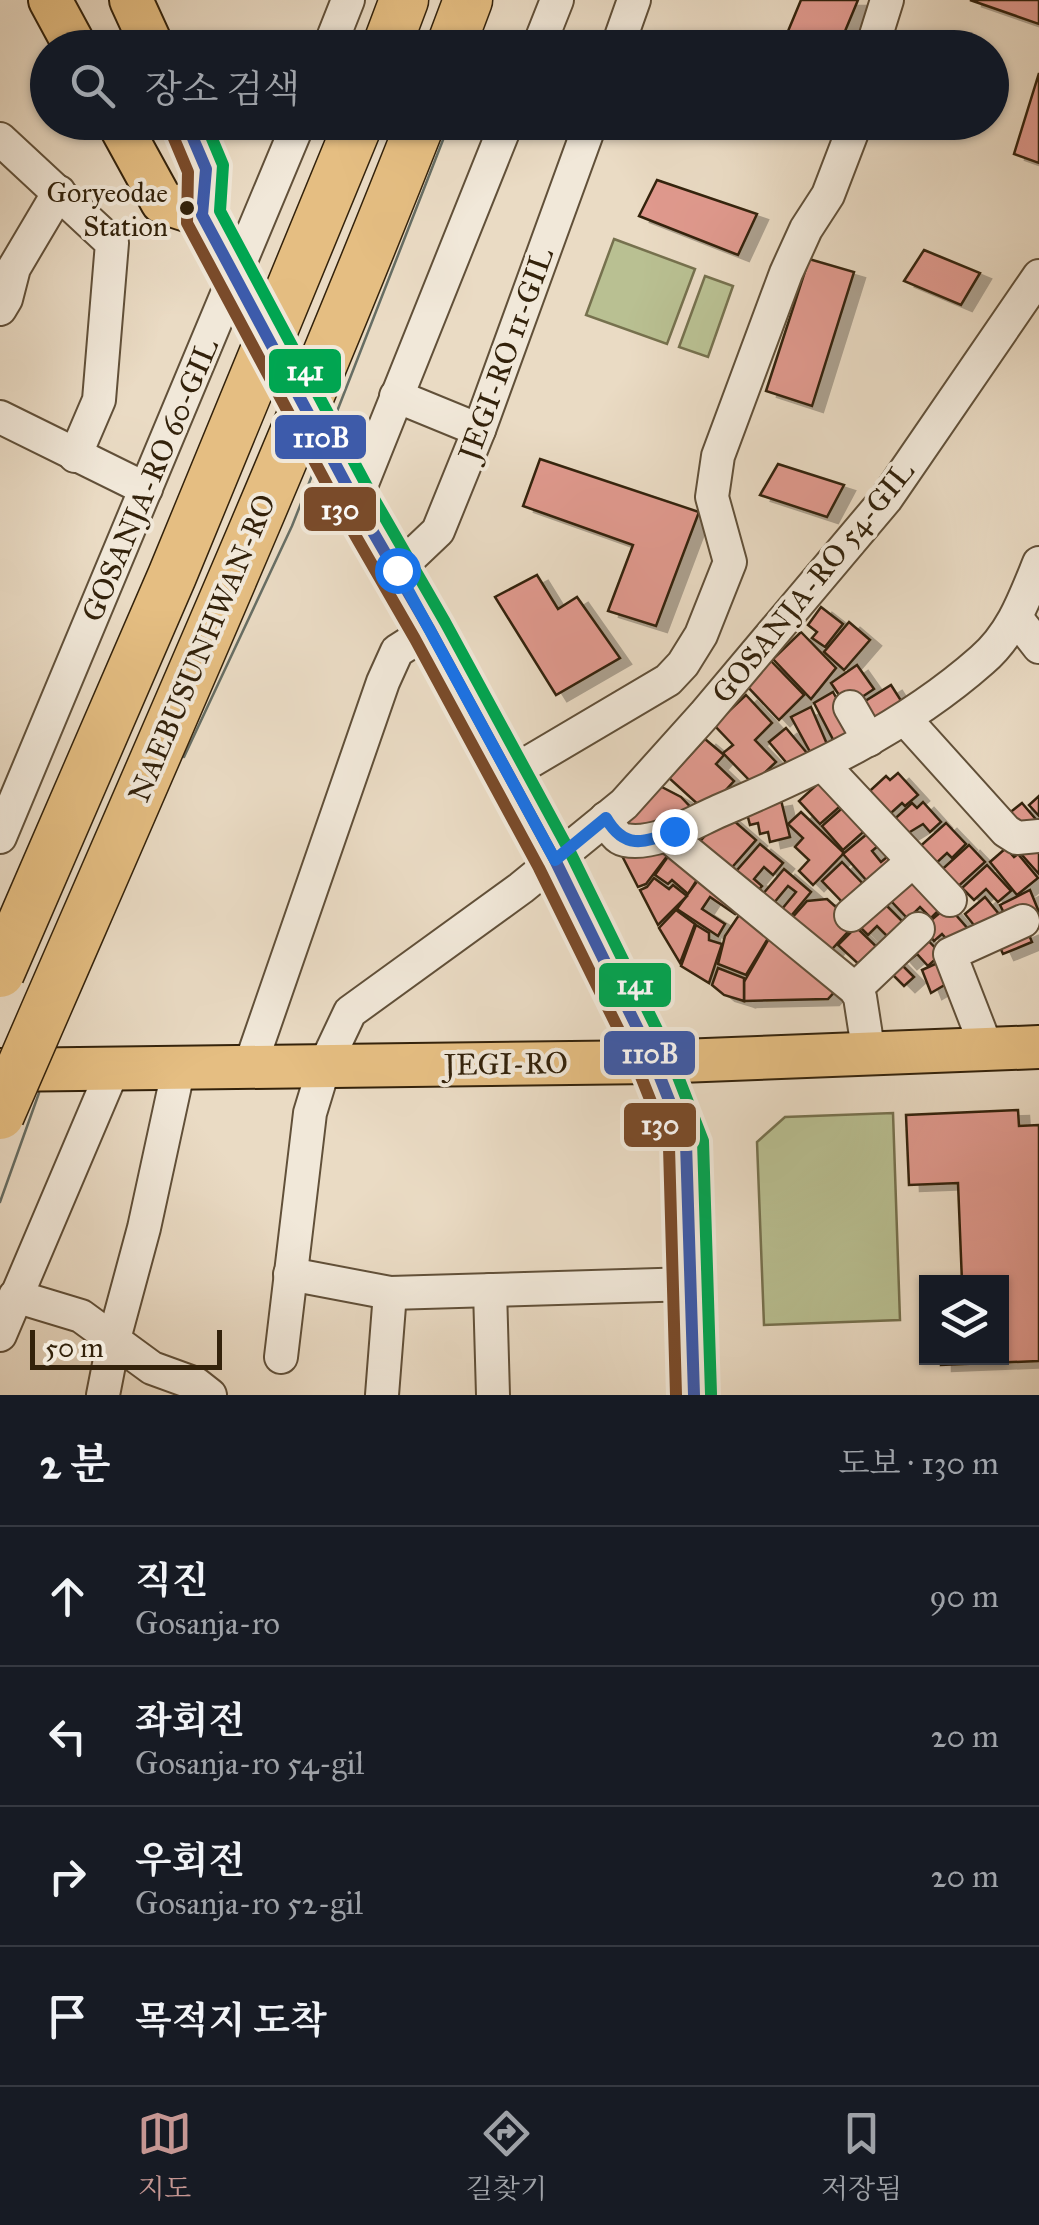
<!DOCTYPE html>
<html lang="ko">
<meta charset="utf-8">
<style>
body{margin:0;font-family:"IM FELL Great Primer","Noto Serif KR",serif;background:#242831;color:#f1f3f6}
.controls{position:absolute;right:30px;bottom:30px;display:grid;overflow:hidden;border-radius:0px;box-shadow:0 2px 8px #0004}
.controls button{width:90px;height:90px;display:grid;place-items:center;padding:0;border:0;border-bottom:2px solid #363941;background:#171b24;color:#f1f3f6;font:50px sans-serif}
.scale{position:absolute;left:30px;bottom:25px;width:192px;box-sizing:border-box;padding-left:10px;border:5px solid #33220b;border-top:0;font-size:28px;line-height:35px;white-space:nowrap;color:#33220b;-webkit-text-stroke:8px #f1e8d9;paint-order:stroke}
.stop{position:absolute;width:30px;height:30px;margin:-22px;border:8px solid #1a73e8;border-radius:50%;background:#fff}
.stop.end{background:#1a73e8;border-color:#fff;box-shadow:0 2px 10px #0008}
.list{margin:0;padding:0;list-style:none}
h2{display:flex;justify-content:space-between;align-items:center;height:130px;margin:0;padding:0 40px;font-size:42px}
h2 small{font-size:32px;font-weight:400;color:#9ea1a6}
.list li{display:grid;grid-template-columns:65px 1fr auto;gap:30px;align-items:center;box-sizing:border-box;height:140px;padding:0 40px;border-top:2px solid #363941}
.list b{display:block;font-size:38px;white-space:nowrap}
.list p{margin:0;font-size:32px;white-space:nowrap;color:#9ea1a6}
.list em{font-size:32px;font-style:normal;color:#9ea1a6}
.icon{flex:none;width:55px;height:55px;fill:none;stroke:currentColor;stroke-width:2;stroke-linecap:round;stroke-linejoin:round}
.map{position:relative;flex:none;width:1039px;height:1395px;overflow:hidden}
.search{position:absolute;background:#171b24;box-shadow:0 2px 8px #0004;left:30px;right:30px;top:30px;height:110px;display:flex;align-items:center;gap:25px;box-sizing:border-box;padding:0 35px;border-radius:55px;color:#9ea1a6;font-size:38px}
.sheet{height:690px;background:#171b24}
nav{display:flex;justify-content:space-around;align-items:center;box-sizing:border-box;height:140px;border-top:2px solid #363941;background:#171b24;font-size:28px;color:#9ea1a6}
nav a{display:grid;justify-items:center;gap:5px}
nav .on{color:#c59692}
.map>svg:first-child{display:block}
.green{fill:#b9c092;stroke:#76714e;stroke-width:2.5}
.pier{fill:#eadbc4}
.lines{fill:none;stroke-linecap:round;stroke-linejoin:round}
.shore{stroke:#676e64;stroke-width:2.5}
.building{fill:#e19a8f;stroke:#33220b;stroke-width:2.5;filter:url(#shadow)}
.minor-casing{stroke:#615039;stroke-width:36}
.major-casing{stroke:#33220b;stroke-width:46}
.highway-casing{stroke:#33220b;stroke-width:51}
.minor{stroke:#f1e8d9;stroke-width:32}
.major{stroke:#e5be82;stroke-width:42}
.highway{stroke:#e5be82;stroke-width:48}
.highway-bridge-casing{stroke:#33220b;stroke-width:51;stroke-linecap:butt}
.highway-bridge{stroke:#e5be82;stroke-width:48}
.bus-1-casing{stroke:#f1e8d9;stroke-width:20}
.bus-2-casing{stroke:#f1e8d9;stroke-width:20}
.bus-3-casing{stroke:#f1e8d9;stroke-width:20}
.bus-1{stroke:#3d5bab;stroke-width:12}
.bus-2{stroke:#7a4b2a;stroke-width:12}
.bus-3{stroke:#00a651;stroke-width:12}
.route{stroke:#1a73e8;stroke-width:12}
.bus-dot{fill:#33220b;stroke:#f1e8d9;stroke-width:4}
.labels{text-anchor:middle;stroke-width:8;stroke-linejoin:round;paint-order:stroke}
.bus-label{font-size:28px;fill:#33220b;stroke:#f1e8d9;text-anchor:end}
.street-label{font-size:30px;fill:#33220b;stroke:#f1e8d9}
.line-badge{stroke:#f1e8d9;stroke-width:4}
.badge-label{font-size:28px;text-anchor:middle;font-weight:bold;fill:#fff}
</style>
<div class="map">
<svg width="1039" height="1395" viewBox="0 0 1039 1395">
<defs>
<filter id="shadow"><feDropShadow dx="11" dy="6" stdDeviation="0" flood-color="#0004"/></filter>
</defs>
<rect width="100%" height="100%" fill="#eadbc4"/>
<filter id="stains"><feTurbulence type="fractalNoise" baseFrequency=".002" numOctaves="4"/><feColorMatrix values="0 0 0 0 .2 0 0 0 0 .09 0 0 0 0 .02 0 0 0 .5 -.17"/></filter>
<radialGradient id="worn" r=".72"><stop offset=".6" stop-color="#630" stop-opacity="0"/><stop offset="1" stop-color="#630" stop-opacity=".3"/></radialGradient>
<!-- green -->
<g class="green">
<polygon points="614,239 695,269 667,344 586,315"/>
<polygon points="705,276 733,286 708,357 679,347"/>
<polygon points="893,1113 900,1320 764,1325 757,1142 785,1117"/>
</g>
<!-- pier -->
<g class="pier">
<polygon points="385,0 499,0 481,48 367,47"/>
<polygon points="339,123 453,123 356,356 367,374 313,513 299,491 0,1196 0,932 232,383 228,377"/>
</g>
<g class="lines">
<!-- shore -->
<g class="shore">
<polyline points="336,414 450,122"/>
<polyline points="184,757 292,526 313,473"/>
<polyline points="0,1202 39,1093"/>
</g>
</g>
<!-- building -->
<g class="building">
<polygon points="801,0 858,0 838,48 781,48"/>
<polygon points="970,0 1039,0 1039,24"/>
<polygon points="1039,73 1039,163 1014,154"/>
<polygon points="657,180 757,214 738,255 639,216"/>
<polygon points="924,250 980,273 961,305 904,281"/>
<polygon points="809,259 854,272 812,406 766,391"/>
<polygon points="540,459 699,512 656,626 608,611 633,545 523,506"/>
<polygon points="778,464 844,485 827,517 760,495"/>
<polygon points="537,575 558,609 577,597 620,658 556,695 495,597"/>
<polygon points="821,607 843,624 825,647 812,638 817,632 808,625"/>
<polygon points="849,622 870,640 844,670 824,652"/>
<polygon points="801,632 836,668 811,699 773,659"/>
<polygon points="771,661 804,695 779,720 746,685"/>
<polygon points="857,665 874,689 847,707 831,683"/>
<polygon points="891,685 907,710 870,733 854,708"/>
<polygon points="833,692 846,715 863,737 838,749 814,703"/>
<polygon points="746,695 772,723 755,740 776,762 753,784 723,753 733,745 714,725"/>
<polygon points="811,707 830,751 814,759 791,717"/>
<polygon points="786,728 812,759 795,773 769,742"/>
<polygon points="705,739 724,755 716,764 734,781 714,803 702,808 669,778"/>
<polygon points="898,773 918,795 905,806 902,803 881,822 860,800 886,776 890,780"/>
<polygon points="824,778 845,802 820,824 799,801"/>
<polygon points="656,784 681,797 698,815 628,830 627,822"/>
<polygon points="1039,796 1039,816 1029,805"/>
<polygon points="781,800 790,837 770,842 768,832 760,834 758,823 750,825 745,806"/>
<polygon points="849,802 870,826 843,850 822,826"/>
<polygon points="923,802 941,822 930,832 923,824 900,838 888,825 912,803 917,808"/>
<polygon points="1022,803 1039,823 1039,830 1003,818"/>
<polygon points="801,812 844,853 813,885 799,871 809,860 795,847 803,838 788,824"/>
<polygon points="725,813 756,840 727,873 696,846"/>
<polygon points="946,823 966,844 952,858 947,853 932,867 916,850"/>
<polygon points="873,829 884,841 872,851 881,862 887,857 898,870 875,890 843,854"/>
<polygon points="1039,840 1039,874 1022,855"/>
<polygon points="760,844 783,863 773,875 764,867 754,879 762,886 751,898 731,877"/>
<polygon points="969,845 985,862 953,891 937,874"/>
<polygon points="651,846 668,855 646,884 638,887 618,848"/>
<polygon points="1006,848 1014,857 1018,854 1038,878 1017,895 990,862"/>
<polygon points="669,855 700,875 688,894 672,880 668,884 655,875"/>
<polygon points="842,862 867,888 847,907 822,881"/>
<polygon points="987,865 1011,891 998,902 986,889 974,900 962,888"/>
<polygon points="784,869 811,892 786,922 777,915 796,892 788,886 768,910 757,901"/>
<polygon points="919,875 946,903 931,918 920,907 908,919 891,901"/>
<polygon points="701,876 742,903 735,914 710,897 702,909 725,924 718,936 677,909"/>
<polygon points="654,878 669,889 673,885 687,896 658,925 640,890 647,887"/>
<polygon points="1030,890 1039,912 1026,918 1006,917 1000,905"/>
<polygon points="877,896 908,927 893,942 877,926 868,935 853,920"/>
<polygon points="985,897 1003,919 977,929 965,914"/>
<polygon points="827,899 855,924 822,960 784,927 807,901"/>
<polygon points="745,906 773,930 746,975 718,964 725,936"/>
<polygon points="948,906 969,930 952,945 942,934 934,941 923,927"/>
<polygon points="676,910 695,924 680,963 659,928"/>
<polygon points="696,925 709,933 709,940 722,944 709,983 681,966"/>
<polygon points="856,927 883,953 866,971 838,945"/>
<polygon points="774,930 838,988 828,999 744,1001 744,982"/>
<polygon points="1027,930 1032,942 1003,954 998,943"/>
<polygon points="921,933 941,954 928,966 917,954 906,963 898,954"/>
<polygon points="894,957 914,977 904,986 893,975"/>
<polygon points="944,960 953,980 931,993 922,970"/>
<polygon points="718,968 744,978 744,1001 724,995 712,985"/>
<polygon points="1018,1110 1019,1126 1039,1125 1039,1361 941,1365 941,1358 1002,1358 1002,1282 962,1282 958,1183 909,1185 906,1115"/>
</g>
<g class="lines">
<defs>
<g id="minor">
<polyline points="329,48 348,0"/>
<polyline points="538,48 557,0"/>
<polyline points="617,48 634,0"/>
<polyline points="872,48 887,0"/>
<polyline points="0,139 112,243 99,400 75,456"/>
<polyline points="0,309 6,299 14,268 59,192"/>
<polyline points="396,396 479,430"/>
<polyline points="0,417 146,489"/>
<polyline points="355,501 507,122"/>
<polyline points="397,570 438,531 479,430 591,122"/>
<polyline points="1017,619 1039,647"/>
<polyline points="850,707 869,740"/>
<polyline points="905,719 1006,831 1017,838 1039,836"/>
<polyline points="824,766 950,900"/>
<polyline points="509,774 668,680 683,664 701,635 730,562 712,497 718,456 786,273 806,229 828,195 856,122"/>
<path d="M606,818C611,827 615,838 625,840C655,846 692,823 719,811C812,771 904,729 982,660C1012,634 1024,600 1039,563"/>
<polyline points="666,834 855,989 860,997 869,1055"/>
<polyline points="0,837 299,122"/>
<polyline points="851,915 912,862"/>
<polyline points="855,989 918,929"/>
<polyline points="987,1049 950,954 1023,921"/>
<polyline points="250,1066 383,682 397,651 430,630"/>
<polyline points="290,1274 390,1293 692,1284"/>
<polyline points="490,1290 493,1395"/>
<polyline points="15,1296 81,1316 152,1368 196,1384 210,1395"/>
<polyline points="0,1335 114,1067"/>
<polyline points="281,1357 310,1113 324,1067 350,1012 521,888 624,804 704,715 886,499 1039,276"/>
<polyline points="103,1395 114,1339 144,1228 179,1067"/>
<polyline points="382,1395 390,1293"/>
</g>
<g id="major">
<polyline points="50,0 76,48"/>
<polyline points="131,0 153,48"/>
<polyline points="118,122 162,202 202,215"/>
<polyline points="186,122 206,169 202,215 355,501 430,630 555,860 654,1062 686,1143 694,1395"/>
<polyline points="0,1070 654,1062 1039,1047"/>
</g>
<g id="highway">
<polyline points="386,48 404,0"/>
<polyline points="450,48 468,0"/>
</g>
</defs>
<!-- minor casing -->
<use href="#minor" class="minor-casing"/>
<!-- major casing -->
<use href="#major" class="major-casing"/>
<!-- highway casing -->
<use href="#highway" class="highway-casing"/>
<!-- minor -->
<use href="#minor" class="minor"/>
<!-- major -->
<use href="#major" class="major"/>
<!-- highway -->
<use href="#highway" class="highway"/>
<defs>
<g id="highway-bridge">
<polyline points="0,973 172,576 359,122"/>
<path d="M0,1115C143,785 289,457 421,122"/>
</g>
</defs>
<!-- highway-bridge casing -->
<use href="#highway-bridge" class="highway-bridge-casing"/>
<!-- highway-bridge -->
<use href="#highway-bridge" class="highway-bridge"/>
<defs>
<polyline id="bus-1" points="186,122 206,169 202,215 355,501 430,630 555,860 654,1062 686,1143 694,1395"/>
<polyline id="bus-2" points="170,129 188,172 187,223 340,509 415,639 539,868 638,1069 669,1147 676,1395"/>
<polyline id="bus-3" points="205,122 223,165 220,211 370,492 445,622 570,852 670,1056 703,1141 711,1394"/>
</defs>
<!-- bus-1 casing -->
<use href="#bus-1" class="bus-1-casing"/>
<!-- bus-2 casing -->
<use href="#bus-2" class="bus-2-casing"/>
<!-- bus-3 casing -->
<use href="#bus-3" class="bus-3-casing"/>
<!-- bus-1 -->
<use href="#bus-1" class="bus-1"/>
<!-- bus-2 -->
<use href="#bus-2" class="bus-2"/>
<!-- bus-3 -->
<use href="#bus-3" class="bus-3"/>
</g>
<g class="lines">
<!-- route -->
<path class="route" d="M397,570L555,860L606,818C624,849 643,844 674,831"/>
</g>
<!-- markers -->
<circle class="bus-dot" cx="187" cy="208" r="9"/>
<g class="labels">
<!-- bus labels -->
<g class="bus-label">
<text x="168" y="202">Goryeodae<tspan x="168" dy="34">Station</tspan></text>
</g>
<!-- street labels -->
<g class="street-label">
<text transform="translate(506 354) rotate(-70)" y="10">JEGI-RO 11-GIL</text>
<text transform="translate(150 480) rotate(-67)" y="10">GOSANJA-RO 60-GIL</text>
<text transform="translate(813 582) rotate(-51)" y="10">GOSANJA-RO 54-GIL</text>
<text transform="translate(202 648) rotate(-67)" y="10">NAEBUSUNHWAN-RO</text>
<text transform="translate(506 1064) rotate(-1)" y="10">JEGI-RO</text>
</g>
</g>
<g class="line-badge">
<rect x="267" y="347" width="76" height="48" rx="10" fill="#00a651"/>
<rect x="273" y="413" width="95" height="48" rx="10" fill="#3d5bab"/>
<rect x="302" y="485" width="76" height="48" rx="10" fill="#7a4b2a"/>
<rect x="597" y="961" width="76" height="48" rx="10" fill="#00a651"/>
<rect x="602" y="1029" width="95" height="48" rx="10" fill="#3d5bab"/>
<rect x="622" y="1101" width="76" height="48" rx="10" fill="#7a4b2a"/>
</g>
<g class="badge-label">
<text x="305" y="380">141</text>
<text x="321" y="447">110B</text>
<text x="340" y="519">130</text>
<text x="635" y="994">141</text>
<text x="650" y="1063">110B</text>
<text x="660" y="1134">130</text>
</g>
<rect width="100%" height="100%" filter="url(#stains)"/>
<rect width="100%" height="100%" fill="url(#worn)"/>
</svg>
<div class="controls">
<button><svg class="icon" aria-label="layers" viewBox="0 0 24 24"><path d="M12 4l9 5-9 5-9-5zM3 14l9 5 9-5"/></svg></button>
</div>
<div class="scale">50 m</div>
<div class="stop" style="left:397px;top:570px"></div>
<div class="stop end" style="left:674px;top:831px"></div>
<div class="search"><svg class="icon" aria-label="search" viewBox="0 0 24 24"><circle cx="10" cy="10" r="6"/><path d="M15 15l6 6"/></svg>장소 검색</div>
</div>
<section class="sheet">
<h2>2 분<small>도보 · 130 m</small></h2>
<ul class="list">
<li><svg class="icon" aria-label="ahead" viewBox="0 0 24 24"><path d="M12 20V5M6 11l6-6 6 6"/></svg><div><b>직진</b><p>Gosanja-ro</p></div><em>90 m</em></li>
<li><svg class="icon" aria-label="left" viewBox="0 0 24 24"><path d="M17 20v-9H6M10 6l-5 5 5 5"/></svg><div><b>좌회전</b><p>Gosanja-ro 54-gil</p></div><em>20 m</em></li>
<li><svg class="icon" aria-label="right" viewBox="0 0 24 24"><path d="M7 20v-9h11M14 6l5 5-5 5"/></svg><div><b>우회전</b><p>Gosanja-ro 52-gil</p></div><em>20 m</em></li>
<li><svg class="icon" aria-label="arrive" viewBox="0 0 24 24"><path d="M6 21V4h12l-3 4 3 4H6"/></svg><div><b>목적지 도착</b></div></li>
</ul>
</section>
<nav>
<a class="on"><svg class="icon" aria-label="map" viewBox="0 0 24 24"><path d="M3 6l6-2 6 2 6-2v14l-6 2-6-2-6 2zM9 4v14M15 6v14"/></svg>지도</a>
<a><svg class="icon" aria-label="directions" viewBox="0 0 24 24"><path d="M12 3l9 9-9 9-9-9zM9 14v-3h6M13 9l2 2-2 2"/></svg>길찾기</a>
<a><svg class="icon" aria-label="saved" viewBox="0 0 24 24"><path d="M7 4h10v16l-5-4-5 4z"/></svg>저장됨</a>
</nav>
